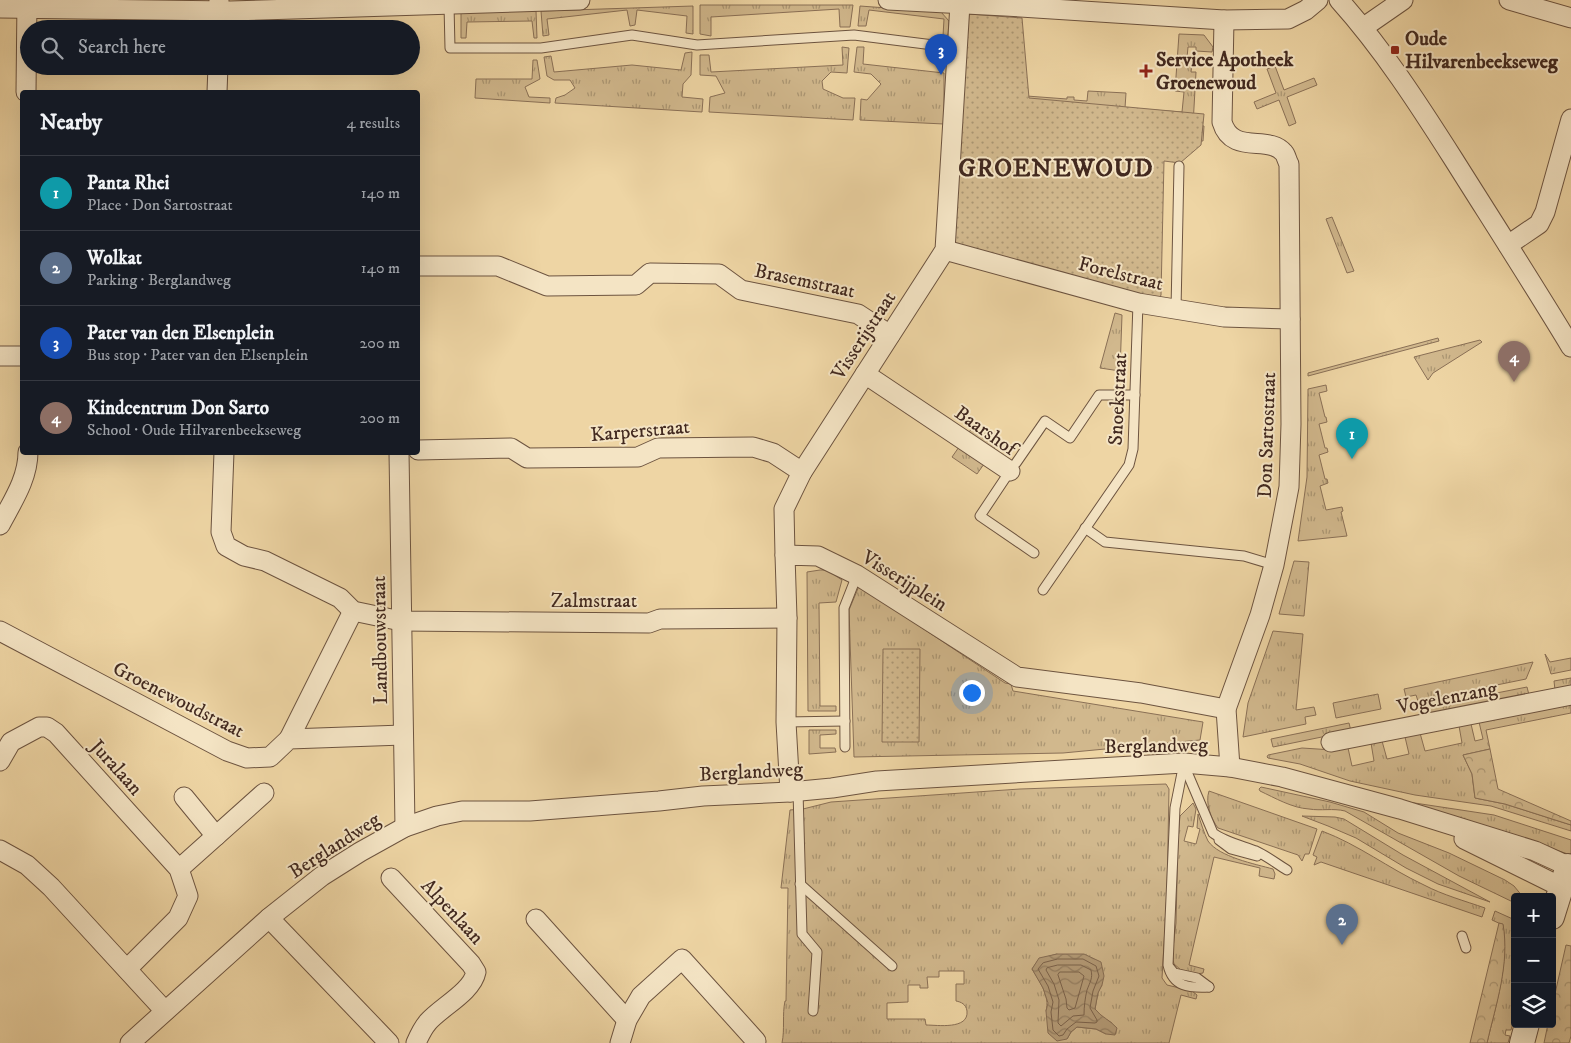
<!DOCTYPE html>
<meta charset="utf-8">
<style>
body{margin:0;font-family:"IM FELL DW Pica",serif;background:#242831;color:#f1f3f6}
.controls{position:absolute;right:15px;bottom:15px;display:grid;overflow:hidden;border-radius:5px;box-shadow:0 5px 20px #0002}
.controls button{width:45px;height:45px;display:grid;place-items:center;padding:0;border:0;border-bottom:1px solid #363941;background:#171b24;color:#f1f3f6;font:25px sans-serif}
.you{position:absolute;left:971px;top:692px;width:18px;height:18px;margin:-12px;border:4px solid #fff;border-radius:50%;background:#1a73e8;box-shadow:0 0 0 8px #1a73e833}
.badge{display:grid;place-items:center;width:32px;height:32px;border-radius:50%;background:#1a73e8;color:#fff;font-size:16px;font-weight:700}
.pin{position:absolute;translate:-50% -41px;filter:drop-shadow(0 1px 2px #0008)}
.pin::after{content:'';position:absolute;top:26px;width:18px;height:15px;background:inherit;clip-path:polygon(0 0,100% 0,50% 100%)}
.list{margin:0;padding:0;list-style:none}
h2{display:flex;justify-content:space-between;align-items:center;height:65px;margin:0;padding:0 20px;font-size:21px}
h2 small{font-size:16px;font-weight:400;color:#9ea1a6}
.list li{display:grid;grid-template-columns:32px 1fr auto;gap:15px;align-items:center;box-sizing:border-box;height:75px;padding:0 20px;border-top:1px solid #363941}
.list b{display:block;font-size:19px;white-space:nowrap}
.list p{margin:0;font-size:16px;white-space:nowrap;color:#9ea1a6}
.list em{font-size:16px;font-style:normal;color:#9ea1a6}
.icon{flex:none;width:28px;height:28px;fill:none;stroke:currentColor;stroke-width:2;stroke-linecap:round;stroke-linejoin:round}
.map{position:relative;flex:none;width:1571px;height:1043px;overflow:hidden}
.search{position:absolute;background:#171b24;box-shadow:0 5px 20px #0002;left:20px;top:20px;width:400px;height:55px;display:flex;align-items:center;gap:12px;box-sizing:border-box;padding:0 18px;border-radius:28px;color:#9ea1a6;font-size:19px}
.panel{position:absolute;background:#171b24;box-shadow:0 5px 20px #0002;left:20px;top:90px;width:400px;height:365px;border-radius:5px}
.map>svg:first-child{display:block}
.grass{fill:url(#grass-tufts);stroke:#8a7056;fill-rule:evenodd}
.forest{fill:url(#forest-crowns);stroke:#8a7056}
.park{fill:url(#park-dots);stroke:#8a7056}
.water{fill:url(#water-waves);stroke:#866d54}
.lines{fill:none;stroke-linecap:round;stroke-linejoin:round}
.shore{stroke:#7b624b;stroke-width:1}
.service-casing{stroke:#6d5440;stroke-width:11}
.minor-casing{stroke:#6d5440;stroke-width:21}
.tertiary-casing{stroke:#6d5440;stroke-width:26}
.service{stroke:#f4e4c4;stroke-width:9}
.minor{stroke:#f4e4c4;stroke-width:19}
.tertiary{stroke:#f4e4c4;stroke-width:24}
.poi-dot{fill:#8f2418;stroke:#f4e4c4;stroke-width:2}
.labels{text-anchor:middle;stroke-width:4;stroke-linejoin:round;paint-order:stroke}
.poi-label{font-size:20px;font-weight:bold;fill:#42291f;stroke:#f4e4c4;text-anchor:start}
.street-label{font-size:20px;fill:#42291f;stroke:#f4e4c4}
.district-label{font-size:25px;font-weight:bold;letter-spacing:1px;fill:#42291f;stroke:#f4e4c4}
</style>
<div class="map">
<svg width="1571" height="1043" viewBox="0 0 1571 1043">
<defs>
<pattern id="grass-tufts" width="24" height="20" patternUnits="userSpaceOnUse" patternTransform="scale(1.25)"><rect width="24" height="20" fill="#d1b88d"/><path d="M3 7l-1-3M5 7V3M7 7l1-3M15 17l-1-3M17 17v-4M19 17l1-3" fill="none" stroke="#ab9673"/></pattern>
<pattern id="forest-crowns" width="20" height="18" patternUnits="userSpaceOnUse" patternTransform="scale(1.25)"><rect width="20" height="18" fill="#d1b88d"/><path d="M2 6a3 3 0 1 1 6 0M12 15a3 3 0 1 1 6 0" fill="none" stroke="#ab9673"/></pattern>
<pattern id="park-dots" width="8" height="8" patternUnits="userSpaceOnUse" patternTransform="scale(1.25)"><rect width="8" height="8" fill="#d1b88d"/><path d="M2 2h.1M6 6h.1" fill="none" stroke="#ab9673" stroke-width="1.8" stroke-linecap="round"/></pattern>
<pattern id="water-waves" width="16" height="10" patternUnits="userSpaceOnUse" patternTransform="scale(1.25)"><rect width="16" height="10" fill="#b49b77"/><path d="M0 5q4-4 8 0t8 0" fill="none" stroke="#947e61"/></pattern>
</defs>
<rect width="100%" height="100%" fill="#eed5a4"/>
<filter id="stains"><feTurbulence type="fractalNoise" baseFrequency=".004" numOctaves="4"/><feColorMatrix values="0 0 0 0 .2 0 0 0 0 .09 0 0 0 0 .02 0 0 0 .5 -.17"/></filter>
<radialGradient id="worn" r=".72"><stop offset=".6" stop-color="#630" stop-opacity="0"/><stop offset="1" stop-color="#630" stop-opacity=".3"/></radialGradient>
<!-- grass -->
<g class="grass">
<polygon points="700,5 853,5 850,27 840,27 839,9 711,17 711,36 700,34"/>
<polygon points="693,6 693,34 686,33 687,16 637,10 635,25 630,26 627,10 547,19 549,35 543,36 541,11"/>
<polygon points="860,6 941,12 949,21 948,35 943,36 944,19 869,10 866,26 858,26"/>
<polygon points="536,11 537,38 534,38 532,21 467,22 466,38 461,38 461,12"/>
<polygon points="1179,34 1204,35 1213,47 1212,52 1196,51 1196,47 1188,47 1187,58 1197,58 1196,64 1192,64 1191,72 1196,72 1193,125 1204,126 1203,141 997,130 1013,95 1067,99 1067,97 1074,97 1074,100 1087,101 1088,91 1126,93 1125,108 1182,112 1184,92 1175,91"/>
<polygon points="842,47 849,48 847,73 831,72 822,81 823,89 843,98 855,98 853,120 709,112 710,97 725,93 716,76 700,75 700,55 709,55 711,72 843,65"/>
<polygon points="857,47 864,47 863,64 944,73 944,124 860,120 861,99 867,100 881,84 871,74 854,72"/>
<polygon points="692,52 691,75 683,84 682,97 703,99 702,112 555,103 556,98 565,95 575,88 570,80 554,80 547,76 544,57 551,56 554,72 632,65 681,70 685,53"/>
<polygon points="533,60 537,60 540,79 525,87 529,97 550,98 550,103 475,98 476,79 532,79"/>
<polygon points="1275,66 1284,90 1314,78 1317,85 1287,97 1296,123 1289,126 1279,100 1257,109 1254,102 1276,93 1267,69"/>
<polygon points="1332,217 1354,271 1347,273 1326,219"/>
<polygon points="1115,313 1122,315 1120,371 1100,368"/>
<polygon points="1438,338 1439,341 1308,376 1308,373"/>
<polygon points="1480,340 1482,342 1433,373 1428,380 1414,357"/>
<polygon points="1326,385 1327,391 1319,393 1325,417 1326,417 1327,422 1319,424 1325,448 1327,448 1328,452 1319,455 1325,479 1327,479 1328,483 1320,486 1326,510 1342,507 1343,511 1341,512 1347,536 1298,541 1307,477 1308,389"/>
<polygon points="977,422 1001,438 994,449 969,432"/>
<polygon points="959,447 984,464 977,474 952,457"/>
<polygon points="1294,561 1309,562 1304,616 1279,614"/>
<polygon points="820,570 827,570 842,580 836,602 819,603 820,706 836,706 836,711 808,711 807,572"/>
<polygon points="859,586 1005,683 1011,684 1013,691 1203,722 1200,740 1063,753 854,757 849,610"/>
<polygon points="1273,631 1303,634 1296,710 1314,707 1316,715 1305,717 1306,724 1243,737 1248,703"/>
<polygon points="1545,654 1550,662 1571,658 1571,670 1551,674"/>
<polygon points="1533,662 1526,679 1418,701 1416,695 1406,697 1404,689"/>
<polygon points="1571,678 1571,687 1555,690 1554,681"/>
<polygon points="1527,687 1529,695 1422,717 1420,708"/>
<polygon points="1378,694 1381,709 1336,718 1333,703"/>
<polygon points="1571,702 1571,713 1486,730 1490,749 1463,755 1472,774 1475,798 1505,804 1571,825 1571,831 1491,806 1415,795 1350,781 1300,764 1268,758 1267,757 1268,755 1302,748 1333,750 1348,748 1352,766 1374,761 1371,743 1382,741 1387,759 1409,754 1405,737 1420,733 1425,751 1462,743 1459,726 1471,724 1475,741 1483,739 1479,722"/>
<polygon points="1349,723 1351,731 1273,747 1271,739"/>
<polygon points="809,730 836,730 836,734 820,735 820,748 835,748 836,752 809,754"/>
<path d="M1166,784L1169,789L1167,893L1162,978L1167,985L1192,991L1197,995L1196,999L1181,995L1169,1043H782C785,1029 782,1015 785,1001H786L788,888H781L790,810L801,809L803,811V809L831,802L1020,789ZM1057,954L1102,985L1098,992L1095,1009L1101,1016L1112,1023L1106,1034L1096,1029L1077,1027L1071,1032L1067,1039L1046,1011C1050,996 1040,982 1032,969L1039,959ZM939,971H964V984H956V1001C961,1002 966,1004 967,1011C969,1030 937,1025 926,1025L925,1019H887V1003L908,1002V985H920V988H928L927,977H939Z"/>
<path d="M1261,787L1330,802L1364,812L1398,833L1449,853L1505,880L1514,886L1523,897H1515V903L1459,876L1345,811C1333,808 1321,811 1309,809C1292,808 1275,798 1260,791L1259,789Z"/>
<path d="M1209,791L1317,829L1309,854H1305L1302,861L1298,855L1218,828C1211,819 1205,803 1209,791Z"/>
<polygon points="1408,802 1494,815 1571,840 1571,855"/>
<path d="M1193,803L1196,809L1193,827L1188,826L1184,841L1196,844L1200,829L1197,828L1198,814C1201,823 1204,833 1208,841C1219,857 1255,864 1273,869L1275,874L1274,879L1259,876L1260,868L1214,857L1189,965L1204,969L1203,973L1197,974L1181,970L1174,964L1172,956L1176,923L1178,837L1180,816Z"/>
<polygon points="1302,816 1335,817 1344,819 1403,855 1490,902 1438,884 1406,868 1356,838 1328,826"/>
<path d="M1322,831C1359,845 1388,868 1424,885C1443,895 1465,901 1485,908L1482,917L1321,862L1314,865L1317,857L1313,855Z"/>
<path d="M1495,911L1515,920V1014L1511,1030H1506L1505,1035L1510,1036L1508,1043H1487C1496,1004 1509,965 1503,925L1492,920Z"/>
</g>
<!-- forest -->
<g class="forest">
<polygon points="1490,749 1498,789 1571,821 1571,825 1505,804 1475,798 1472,774 1463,755"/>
<path d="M1499,923L1503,924C1510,964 1496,1004 1487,1043H1470Z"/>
<polygon points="1566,945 1571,946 1571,1036 1569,1043 1544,1043 1548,1024 1552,1024 1552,1007"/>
</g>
<!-- park -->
<g class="park">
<polygon points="969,14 1022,18 1029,98 1204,114 1201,145 1180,163 1164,161 1161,295 1158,301 952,244"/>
<polygon points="883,649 920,649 919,742 882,742"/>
</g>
<!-- water -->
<path class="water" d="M1057,954H1084L1101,962L1104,976L1102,985L1098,993L1095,1009C1101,1017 1110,1020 1117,1028L1115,1035L1106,1034L1096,1029L1077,1027L1071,1032L1067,1039L1057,1041L1048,1033L1046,1011L1048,1003L1043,988L1032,969L1039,958Z"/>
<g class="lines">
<!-- shore -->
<g class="shore">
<polygon points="1058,959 1083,959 1096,966 1099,976 1093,991 1090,1008 1097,1020 1097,1022 1095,1023 1076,1022 1067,1029 1063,1035 1059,1036 1053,1030 1051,1012 1053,1002 1048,986 1038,969 1043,963"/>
<path d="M1058,965H1081L1091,970C1093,978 1090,982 1087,990C1085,998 1084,1007 1084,1015L1073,1016L1061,1026L1058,1023L1059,1000L1054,984L1046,970L1047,968Z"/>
<polygon points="1060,972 1079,972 1084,976 1075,1008 1069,1010 1067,1008 1066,999 1058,975"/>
</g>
<defs>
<g id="service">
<polyline points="449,5 450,48 541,48 632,35 697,45 854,35 957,48"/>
<polyline points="1176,309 1179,166"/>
<polyline points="1016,463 1045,421 1070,438 1099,395 1135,395"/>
<polyline points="1010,471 980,516 1034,553"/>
<polyline points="1085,528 1105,542 1244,556 1274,565"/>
<polyline points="1043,590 1129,465 1133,449 1138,303"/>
<polyline points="786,722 845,721"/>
<polyline points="845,747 844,608 857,575"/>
<path d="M1184,763L1175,808L1168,965C1173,987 1189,988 1209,987"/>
<path d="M1184,765L1213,833C1223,841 1243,846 1256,851C1267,856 1277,864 1287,870"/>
<polyline points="798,791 802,934 817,952 813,1011"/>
<polyline points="1219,840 1231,849 1257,856"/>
<polyline points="800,884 892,966"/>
<polyline points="1462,936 1466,948"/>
<polyline points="1170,968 1174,973 1197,978 1209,987"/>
</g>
<g id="minor">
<polyline points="888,0 1005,6 1224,20 1288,19 1306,10 1318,0"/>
<path d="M1339,0C1383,49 1419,105 1454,160C1493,222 1533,284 1571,347"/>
<polyline points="1509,0 1571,18"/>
<polyline points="0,8 230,11 580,0"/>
<path d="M1224,20L1222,122C1232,156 1269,134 1284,153C1286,155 1287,161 1289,164L1291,424L1289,487L1274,565L1260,615L1226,709L1230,767"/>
<polyline points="1364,27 1403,0"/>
<polyline points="218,29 219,0"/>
<polyline points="26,92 27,0"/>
<polyline points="217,92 218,66"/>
<polyline points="1508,245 1539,224 1545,212 1571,119"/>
<polyline points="945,250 1138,303 1224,317 1290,319"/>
<polyline points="418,266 498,266 547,286 636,285 650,273 719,274 741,290 858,314 890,335"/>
<polyline points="0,356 22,356"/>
<polyline points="865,374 1010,471"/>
<polyline points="418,450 511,448 527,458 638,457 658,448 753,447 773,453 802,472"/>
<polyline points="224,452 221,532 226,546 244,556 265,561 340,598 353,611 401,621 649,623 660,619 787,618"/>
<polyline points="399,452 405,827"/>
<path d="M0,525C12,502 28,479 28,452"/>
<polyline points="785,555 784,509 802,472 945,250 960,4"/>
<polyline points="0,631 227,751 247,758 270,757 289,739 403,735"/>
<polyline points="289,739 353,611"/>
<polyline points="1331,742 1571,695"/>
<polyline points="0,761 11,742 39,727 47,727 56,733 179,869 188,896 178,918 127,969"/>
<polyline points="790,792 786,722 787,618 785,555 818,556 857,575 1017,677 1141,693 1226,709"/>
<polyline points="184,797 216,836"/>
<polyline points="1464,839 1561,887"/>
<polyline points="0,850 27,865 51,887 165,1011"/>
<polyline points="179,869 264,793"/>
<path d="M391,878L471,964L476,972C472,992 441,1007 428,1022C422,1029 419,1036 416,1043"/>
<polyline points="269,918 389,1043"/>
<polyline points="536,919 627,1020"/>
<polyline points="130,1043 269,918 322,876 360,852 405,827 437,816 462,811 530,811 659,801 703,796 790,792 832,788 877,781 1184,763 1230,767 1282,777 1400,809 1535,851 1568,866"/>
<polyline points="620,1043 627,1020 641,996 682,959 756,1041"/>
</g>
<g id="tertiary">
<polyline points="1552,917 1568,866 1571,867"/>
<polyline points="1522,1043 1527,1024"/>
</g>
</defs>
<!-- service casing -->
<use href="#service" class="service-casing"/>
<!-- minor casing -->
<use href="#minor" class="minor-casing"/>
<!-- tertiary casing -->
<use href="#tertiary" class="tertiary-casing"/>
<!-- service -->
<use href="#service" class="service"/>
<!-- minor -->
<use href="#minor" class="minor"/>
<!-- tertiary -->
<use href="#tertiary" class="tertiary"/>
</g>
<!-- markers -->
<g class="poi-dot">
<rect x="1390" y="45" width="10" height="10" rx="2.5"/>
<path d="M1143.5 63.5h5v5h5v5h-5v5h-5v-5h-5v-5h5z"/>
</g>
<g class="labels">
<!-- poi labels -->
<g class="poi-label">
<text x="1405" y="45">Oude<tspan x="1405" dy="23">Hilvarenbeekseweg</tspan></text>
<text x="1156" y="66">Service Apotheek<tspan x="1156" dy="23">Groenewoud</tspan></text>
</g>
<!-- street labels -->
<g class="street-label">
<text transform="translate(1121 273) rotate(14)" y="7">Forelstraat</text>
<text transform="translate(805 280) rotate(12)" y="7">Brasemstraat</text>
<text transform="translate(863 335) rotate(-57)" y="7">Visserijstraat</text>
<text transform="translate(1117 399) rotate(-87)" y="7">Snoekstraat</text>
<text transform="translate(640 430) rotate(-5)" y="7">Karperstraat</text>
<text transform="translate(986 430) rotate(35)" y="7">Baarshof</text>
<text transform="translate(1266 435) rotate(-88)" y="7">Don Sartostraat</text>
<text transform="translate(905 580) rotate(32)" y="7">Visserijplein</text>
<text x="594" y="607">Zalmstraat</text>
<text transform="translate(379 640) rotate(-91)" y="7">Landbouwstraat</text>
<text transform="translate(1447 697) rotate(-11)" y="7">Vogelenzang</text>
<text transform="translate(179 699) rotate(27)" y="7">Groenewoudstraat</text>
<text transform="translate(1156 745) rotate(-1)" y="7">Berglandweg</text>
<text transform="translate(117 767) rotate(48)" y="7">Juralaan</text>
<text transform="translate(751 771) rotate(-3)" y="7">Berglandweg</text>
<text transform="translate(334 845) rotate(-33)" y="7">Berglandweg</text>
<text transform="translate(453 911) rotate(47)" y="7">Alpenlaan</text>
</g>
<!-- district labels -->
<g class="district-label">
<text x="1056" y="176">GROENEWOUD</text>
</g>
</g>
<rect width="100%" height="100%" filter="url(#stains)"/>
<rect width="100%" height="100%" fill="url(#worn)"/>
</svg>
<div class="controls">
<button>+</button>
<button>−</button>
<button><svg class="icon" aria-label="layers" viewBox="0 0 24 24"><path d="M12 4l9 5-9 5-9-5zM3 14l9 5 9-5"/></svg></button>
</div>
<div class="you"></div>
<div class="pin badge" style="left:1352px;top:459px;background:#0f9aa8">1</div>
<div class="pin badge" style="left:1342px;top:945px;background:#5c6f8a">2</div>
<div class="pin badge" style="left:941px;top:75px;background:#1a4fb4">3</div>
<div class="pin badge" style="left:1514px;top:382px;background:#8d6e63">4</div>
<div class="search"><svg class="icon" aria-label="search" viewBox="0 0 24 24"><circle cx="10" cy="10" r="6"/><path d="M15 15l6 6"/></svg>Search here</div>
<section class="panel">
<h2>Nearby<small>4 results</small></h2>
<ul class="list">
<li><span class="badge" style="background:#0f9aa8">1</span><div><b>Panta Rhei</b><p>Place · Don Sartostraat</p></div><em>140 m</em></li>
<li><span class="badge" style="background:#5c6f8a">2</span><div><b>Wolkat</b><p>Parking · Berglandweg</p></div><em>140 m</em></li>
<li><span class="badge" style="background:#1a4fb4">3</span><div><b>Pater van den Elsenplein</b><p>Bus stop · Pater van den Elsenplein</p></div><em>200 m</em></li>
<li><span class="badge" style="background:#8d6e63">4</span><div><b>Kindcentrum Don Sarto</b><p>School · Oude Hilvarenbeekseweg</p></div><em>200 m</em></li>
</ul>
</section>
</div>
